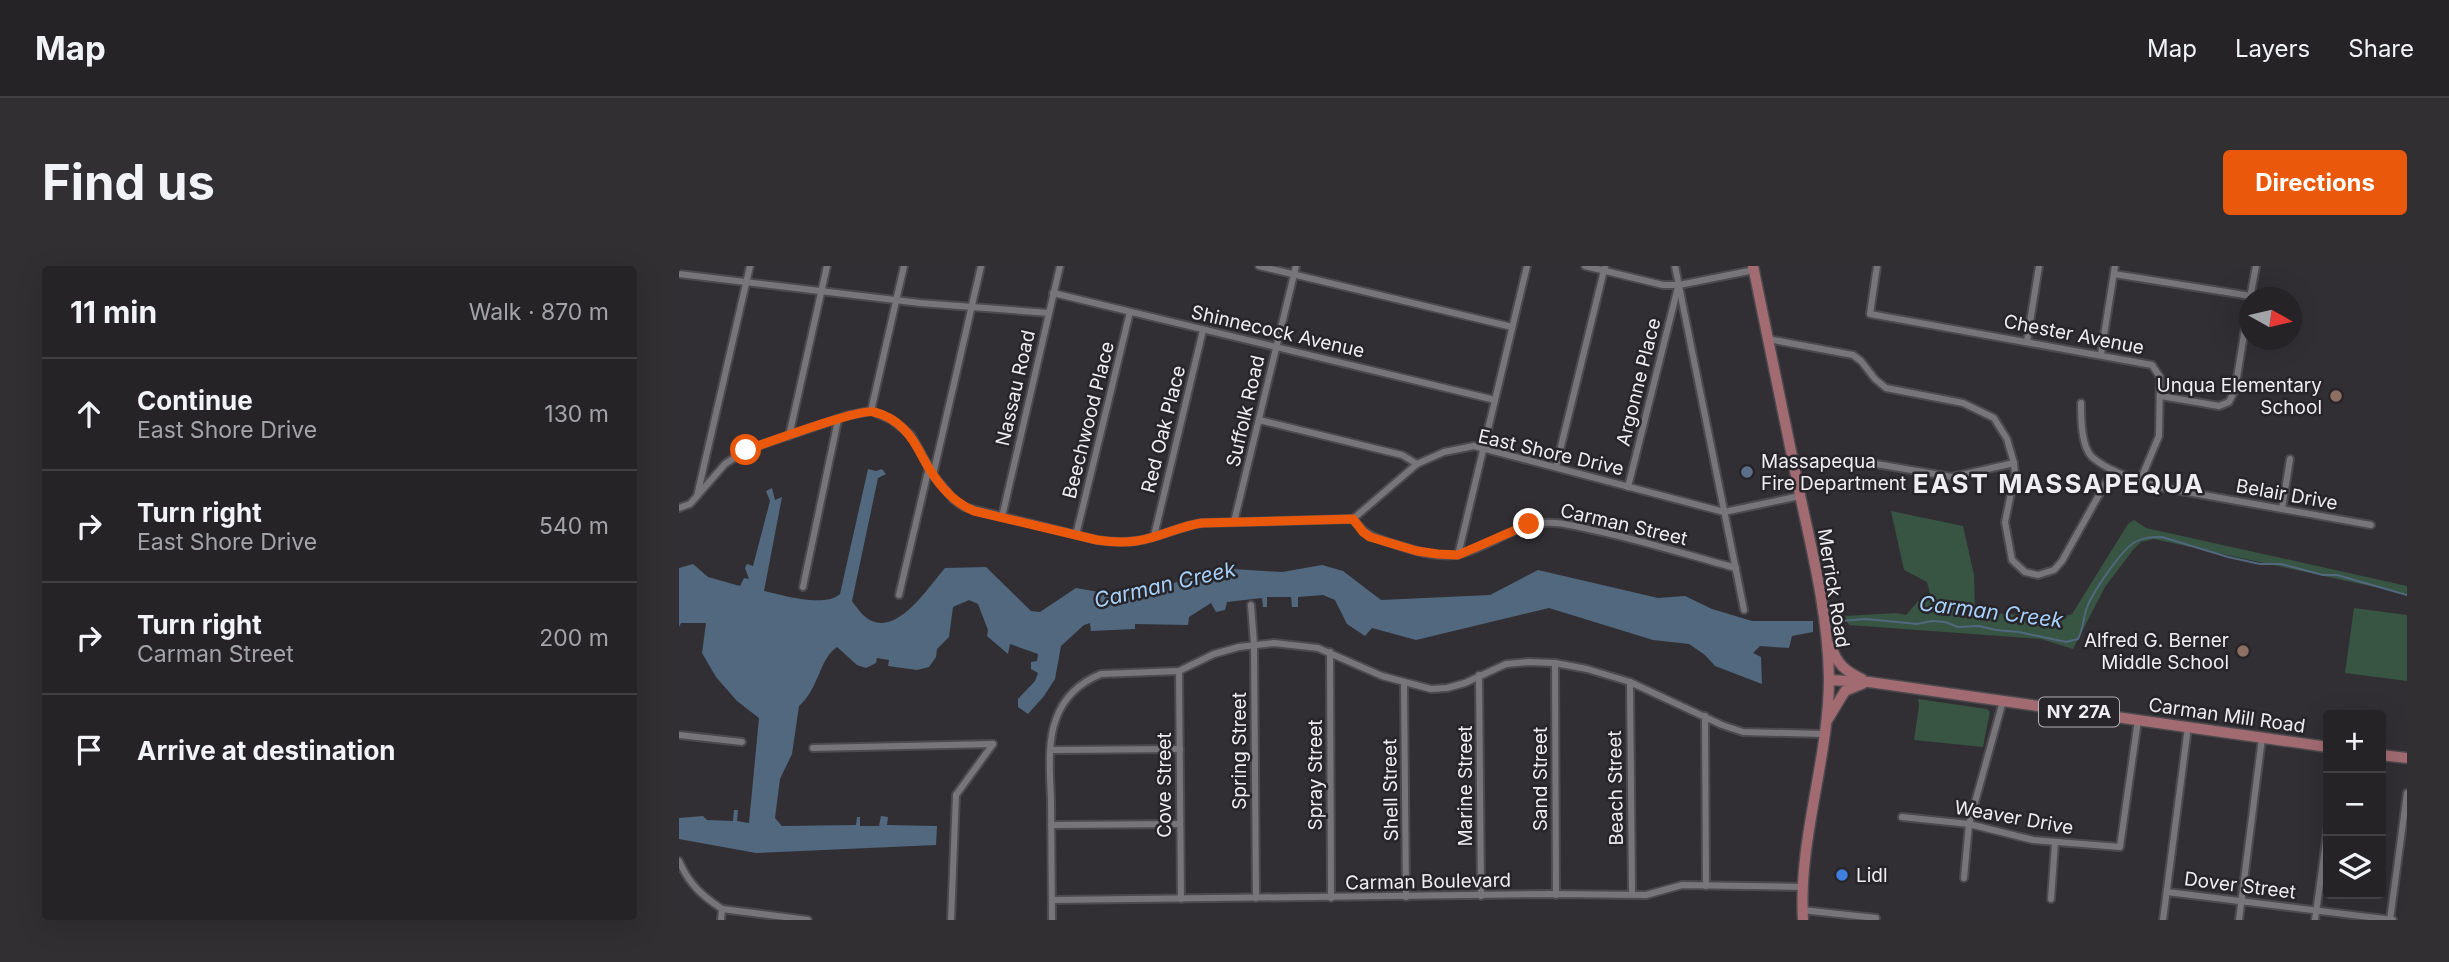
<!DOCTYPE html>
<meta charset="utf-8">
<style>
body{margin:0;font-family:Inter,sans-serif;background:#312f32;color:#f1f3f6}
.controls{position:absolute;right:21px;bottom:21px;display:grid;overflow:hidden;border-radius:7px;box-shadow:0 7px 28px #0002}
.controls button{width:63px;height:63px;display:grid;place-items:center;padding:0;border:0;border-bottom:2px solid #424043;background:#252326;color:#f1f3f6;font:35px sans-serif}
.compass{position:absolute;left:1560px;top:21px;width:63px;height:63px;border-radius:50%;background:#252326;box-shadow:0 7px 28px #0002;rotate:98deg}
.stop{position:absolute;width:21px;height:21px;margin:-16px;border:5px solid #ea580c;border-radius:50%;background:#fff}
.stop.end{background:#ea580c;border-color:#fff;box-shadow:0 2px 7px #0008}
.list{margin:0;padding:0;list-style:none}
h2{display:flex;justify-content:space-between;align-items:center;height:91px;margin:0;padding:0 28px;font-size:30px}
h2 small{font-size:23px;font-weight:400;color:#a3a4a7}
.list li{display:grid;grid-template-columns:46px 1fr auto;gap:21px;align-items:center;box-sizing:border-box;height:112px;padding:0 28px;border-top:2px solid #424043}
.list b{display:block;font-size:26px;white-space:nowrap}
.list p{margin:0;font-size:23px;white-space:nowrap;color:#a3a4a7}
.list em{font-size:23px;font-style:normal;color:#a3a4a7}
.icon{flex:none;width:38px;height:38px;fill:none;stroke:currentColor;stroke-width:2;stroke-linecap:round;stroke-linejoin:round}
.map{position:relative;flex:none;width:1728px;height:654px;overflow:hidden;border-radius:7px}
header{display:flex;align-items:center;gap:42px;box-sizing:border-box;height:98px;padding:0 35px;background:#252326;border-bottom:2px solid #424043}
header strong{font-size:33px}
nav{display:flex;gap:38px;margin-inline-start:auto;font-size:24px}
.intro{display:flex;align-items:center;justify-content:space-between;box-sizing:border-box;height:168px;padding:0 42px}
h1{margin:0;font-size:49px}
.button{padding:18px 32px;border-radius:7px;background:#ea580c;color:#fff;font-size:24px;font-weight:700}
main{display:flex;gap:42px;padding:0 42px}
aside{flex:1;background:#252326;border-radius:7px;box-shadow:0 7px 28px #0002}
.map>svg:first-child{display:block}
.green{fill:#385443}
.water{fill:#51687f}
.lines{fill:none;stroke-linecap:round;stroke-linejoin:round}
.stream{stroke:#51687f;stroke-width:2}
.minor-casing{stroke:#4c4a4e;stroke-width:10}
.primary-casing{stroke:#4c4a4e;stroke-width:13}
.minor{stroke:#77757a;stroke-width:6}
.primary{stroke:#a26b71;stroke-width:10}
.route{stroke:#ea580c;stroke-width:9}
.education-dot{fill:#8d6e63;stroke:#272529;stroke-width:2.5}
.service-dot{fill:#5c6f8a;stroke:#272529;stroke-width:2.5}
.shop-dot{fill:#3f7fe0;stroke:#272529;stroke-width:2.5}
.labels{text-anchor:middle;stroke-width:5;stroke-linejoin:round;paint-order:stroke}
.shield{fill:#272529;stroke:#b2b1b4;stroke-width:2}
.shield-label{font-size:18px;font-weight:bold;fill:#eeedf0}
.street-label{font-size:19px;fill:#eeedf0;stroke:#272529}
.poi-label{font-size:19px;fill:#eeedf0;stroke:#272529;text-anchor:end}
.water-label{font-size:21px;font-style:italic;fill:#a6d1fc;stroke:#272529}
.district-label{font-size:26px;font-weight:bold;letter-spacing:2px;fill:#eeedf0;stroke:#272529}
</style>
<header>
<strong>Map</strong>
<nav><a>Map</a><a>Layers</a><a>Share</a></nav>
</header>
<div class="intro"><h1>Find us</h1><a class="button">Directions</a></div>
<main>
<aside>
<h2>11 min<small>Walk · 870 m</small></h2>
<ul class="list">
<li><svg class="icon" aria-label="ahead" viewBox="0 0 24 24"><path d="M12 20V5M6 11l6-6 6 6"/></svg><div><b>Continue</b><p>East Shore Drive</p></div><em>130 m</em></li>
<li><svg class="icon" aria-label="right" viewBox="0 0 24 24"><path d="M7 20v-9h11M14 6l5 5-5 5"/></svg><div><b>Turn right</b><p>East Shore Drive</p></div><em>540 m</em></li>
<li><svg class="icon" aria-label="right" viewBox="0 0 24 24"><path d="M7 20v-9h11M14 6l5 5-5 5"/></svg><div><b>Turn right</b><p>Carman Street</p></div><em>200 m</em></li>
<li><svg class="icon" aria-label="arrive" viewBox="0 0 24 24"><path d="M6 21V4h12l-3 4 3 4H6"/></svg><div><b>Arrive at destination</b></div></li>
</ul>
</aside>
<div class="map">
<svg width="1728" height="654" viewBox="0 0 1728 654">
<rect width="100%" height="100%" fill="#312f33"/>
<!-- green -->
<g class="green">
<polygon points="1212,245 1284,260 1295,309 1296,346 1383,351 1393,348 1449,258 1455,254 1467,262 1728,320 1728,328 1475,273 1462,276 1454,284 1426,321 1394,383 1362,373 1170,359 1166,350 1218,347 1227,349 1239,335 1251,328 1248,316 1225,304"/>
<polygon points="1675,342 1728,349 1728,415 1666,407"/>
<polygon points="1239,433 1308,443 1311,446 1304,481 1235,474 1240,440"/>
</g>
<!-- water -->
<path class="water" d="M189,203L197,205L203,203L207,208L199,212L173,335C178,342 185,352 193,355C221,367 250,320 266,302L307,301L352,345L361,346L397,322L454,332L522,307L554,303L603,306L643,299L664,305L702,334L811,329L859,304L979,332L1006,330L1033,343L1073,355H1134V366L1113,370L1110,382L1081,380L1074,387L1082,391L1083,418L1036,400L1026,389L1010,378L974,374L870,342L737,374L693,362L686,370L668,358L656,334L644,329L619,331V341H613L612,331H588V341H584L583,332L548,336L546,344L537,346L532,337L510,351L509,359L456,358V363L412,365L411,357L405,359L382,380L376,413L365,430L349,448L339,441V433L356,415L359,407L352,403V396L358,395L359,388L331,378L329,388L308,370L309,364L299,338L290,334L274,341L270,371L258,383L257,391L250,401L238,404L209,400L210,394L198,392L197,397L187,402L178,399L158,381C140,393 140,423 120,440L113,488L101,513L96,552L103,560L177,559L178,551H181V560H200L202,550L209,551L208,559L258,560L257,579L77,587L0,573V552L24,550L28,554L54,555L55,544H59L58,555L70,557L80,452L58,435L37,411L23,387L27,357H2L0,361V302L14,298L29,311L61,320L65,312L70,313L66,302L68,298L74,300L91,235L87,225L93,222L96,234L103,231L85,325C103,329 146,342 161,328Z"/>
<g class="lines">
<!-- stream -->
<path class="stream" d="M1162,355L1187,353L1238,358L1253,355L1266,356L1279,361L1300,360L1317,364L1340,366L1387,376L1399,373C1405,361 1404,352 1408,341C1414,326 1442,284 1456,276C1465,271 1473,271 1483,271L1549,291L1581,298H1602L1644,309H1658L1728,329"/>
<defs>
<g id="minor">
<polyline points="580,0 833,61"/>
<polyline points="906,0 984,19 1000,19 1075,4"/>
<polyline points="996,0 1065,344"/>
<polyline points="1198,0 1191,48 1473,99 1481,111 1480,170 1461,215"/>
<polyline points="0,8 241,37 370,47"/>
<polyline points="1435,8 1572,30"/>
<polyline points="374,27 816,134"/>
<polyline points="1571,32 1577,0"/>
<polyline points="1089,73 1174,89 1182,95 1196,113 1207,122 1284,137 1315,152 1328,173 1335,197 1336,208 1326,256 1333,294 1346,306 1359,309 1375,304 1383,295 1434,204"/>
<polyline points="1348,75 1360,0"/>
<polyline points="1422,88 1436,0"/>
<polyline points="1482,130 1540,140 1550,136 1556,124 1570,37"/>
<path d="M1402,137C1402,152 1402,180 1413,191C1430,206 1458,214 1480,221L1692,259"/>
<polyline points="192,145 225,0"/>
<polyline points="580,154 723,189 738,198"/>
<polyline points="110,170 148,0"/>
<polyline points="1186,196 1273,211 1335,197"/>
<polyline points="877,201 926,0"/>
<polyline points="254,209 302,0"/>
<polyline points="949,221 999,21"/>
<polyline points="18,230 71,0"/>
<path d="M0,242L11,238L46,198L67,184L170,149L192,145L213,154L232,169L254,209L275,234L285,241L418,274C431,276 444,277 457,275C480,272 500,260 523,257L674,253L738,198L765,186L795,180L1045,246L1121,230"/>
<polyline points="1603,243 1611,193"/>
<polyline points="323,251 381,0"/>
<path d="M674,253C688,271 697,272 718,279C737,285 761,293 781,288C815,280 839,254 876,257C892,258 907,263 923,266C968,276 1012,290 1057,302"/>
<polyline points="555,256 617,0"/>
<polyline points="397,269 451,46"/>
<polyline points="475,270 524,64"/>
<polyline points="779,289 848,0"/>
<polyline points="124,321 159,154"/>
<polyline points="220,329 250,201"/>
<polyline points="572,339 575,378 577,632"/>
<polyline points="651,386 652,632"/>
<polyline points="876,397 877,629"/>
<polyline points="500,405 502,633"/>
<polyline points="800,409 802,630"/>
<polyline points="951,416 953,628"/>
<polyline points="725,418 727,631"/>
<polyline points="1026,450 1027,620"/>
<polyline points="0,469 63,476"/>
<polyline points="134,482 314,478"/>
<polyline points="372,484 501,483"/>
<polyline points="1223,551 1290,558 1354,574 1441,581 1459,454"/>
<polyline points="372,559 501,558"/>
<path d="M0,595C10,618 22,629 43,643L42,654"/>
<polyline points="1285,612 1290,558 1324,435"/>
<polyline points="1488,626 1714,654"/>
<polyline points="1372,633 1376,577"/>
<polyline points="373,634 872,628 967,629 1003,619 1124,621"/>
<polyline points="43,643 129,654"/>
<polyline points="1123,644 1197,652"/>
<polyline points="272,654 277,529 314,478"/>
<path d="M373,654C373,614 372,574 372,534C371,508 368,477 377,453C385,431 402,416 422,408L500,405L535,388L560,381L595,377L639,382L703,410L752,423L768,422L786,417L827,398L849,396L876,397L908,403L951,416L1043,459L1064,466L1145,468"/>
<polyline points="1484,654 1509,461"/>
<polyline points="1560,654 1583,472"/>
<polyline points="1636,654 1649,560"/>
<polyline points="1711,654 1728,527"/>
</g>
<g id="primary">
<path d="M1074,0C1090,76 1105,153 1121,229C1134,289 1149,350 1150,412C1150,493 1119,573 1124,654"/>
<path d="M1152,380C1158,398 1166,405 1183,413"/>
<polyline points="1150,414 1190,416 1649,481"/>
<polyline points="1149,453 1166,425 1183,418"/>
<polyline points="1702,489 1728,492"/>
</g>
</defs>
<!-- minor casing -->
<use href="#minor" class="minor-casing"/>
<!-- primary casing -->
<use href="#primary" class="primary-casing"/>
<!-- minor -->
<use href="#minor" class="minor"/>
<!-- primary -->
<use href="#primary" class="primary"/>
</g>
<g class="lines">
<!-- route -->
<path class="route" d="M67,184C88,177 181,142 195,146C220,152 233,170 244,192C256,214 271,235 295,245L418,274C431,276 444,277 457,275C480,272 500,260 523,257L674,253L684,266L691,271L738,285L759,288L779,289L850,258"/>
</g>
<!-- markers -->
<g class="education-dot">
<circle cx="1657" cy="130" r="7"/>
<circle cx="1564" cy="385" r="7"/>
</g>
<circle class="service-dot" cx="1068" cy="206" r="7"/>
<circle class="shop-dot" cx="1163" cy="609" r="7"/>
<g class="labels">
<!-- shield labels -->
<rect class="shield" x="1360" y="431.5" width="80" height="29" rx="5"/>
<g class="shield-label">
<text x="1400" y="452">NY 27A</text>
</g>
<!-- street labels -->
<g class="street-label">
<text transform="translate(599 65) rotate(13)" y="7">Shinnecock Avenue</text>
<text transform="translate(1395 68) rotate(11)" y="7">Chester Avenue</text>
<text transform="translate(959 116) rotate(-76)" y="7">Argonne Place</text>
<text transform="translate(336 122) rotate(-77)" y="7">Nassau Road</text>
<text transform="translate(566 145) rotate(-77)" y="7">Suffolk Road</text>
<text transform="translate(409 154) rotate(-76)" y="7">Beechwood Place</text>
<text transform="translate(484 163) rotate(-76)" y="7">Red Oak Place</text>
<text transform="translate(872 186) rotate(13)" y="7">East Shore Drive</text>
<text transform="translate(1608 228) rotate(10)" y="7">Belair Drive</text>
<text transform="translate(945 258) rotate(13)" y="7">Carman Street</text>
<text transform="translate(1155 322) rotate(81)" y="7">Merrick Road</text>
<text transform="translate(1548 449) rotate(8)" y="7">Carman Mill Road</text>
<text transform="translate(560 485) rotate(-90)" y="7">Spring Street</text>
<text transform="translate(636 509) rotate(-90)" y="7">Spray Street</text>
<text transform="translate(861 513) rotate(-90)" y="7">Sand Street</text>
<text transform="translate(485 519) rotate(-90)" y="7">Cove Street</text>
<text transform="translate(786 520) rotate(-90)" y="7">Marine Street</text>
<text transform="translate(936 522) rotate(-91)" y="7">Beach Street</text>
<text transform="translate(711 524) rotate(-91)" y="7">Shell Street</text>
<text transform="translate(1335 551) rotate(10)" y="7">Weaver Drive</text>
<text transform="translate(749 615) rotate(-1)" y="7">Carman Boulevard</text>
<text transform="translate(1561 619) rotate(7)" y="7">Dover Street</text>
</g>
<!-- poi labels -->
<g class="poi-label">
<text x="1643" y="126">Unqua Elementary<tspan x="1643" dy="22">School</tspan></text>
<text x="1082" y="202" text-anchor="start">Massapequa<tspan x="1082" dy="22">Fire Department</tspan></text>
<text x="1550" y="381">Alfred G. Berner<tspan x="1550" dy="22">Middle School</tspan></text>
<text x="1177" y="616" text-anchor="start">Lidl</text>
</g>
<!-- water labels -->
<g class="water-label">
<text transform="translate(486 319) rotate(-13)" y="7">Carman Creek</text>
<text transform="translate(1312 346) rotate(7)" y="7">Carman Creek</text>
</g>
<!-- district labels -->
<g class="district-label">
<text x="1380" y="227">EAST MASSAPEQUA</text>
</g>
</g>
</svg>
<div class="controls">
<button>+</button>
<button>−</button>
<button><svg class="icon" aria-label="layers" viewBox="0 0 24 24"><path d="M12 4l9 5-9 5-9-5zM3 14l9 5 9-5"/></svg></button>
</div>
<svg class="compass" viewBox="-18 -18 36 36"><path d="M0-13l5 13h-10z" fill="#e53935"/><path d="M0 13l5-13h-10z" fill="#a3a4a7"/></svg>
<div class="stop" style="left:67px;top:184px"></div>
<div class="stop end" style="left:850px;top:258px"></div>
</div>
</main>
